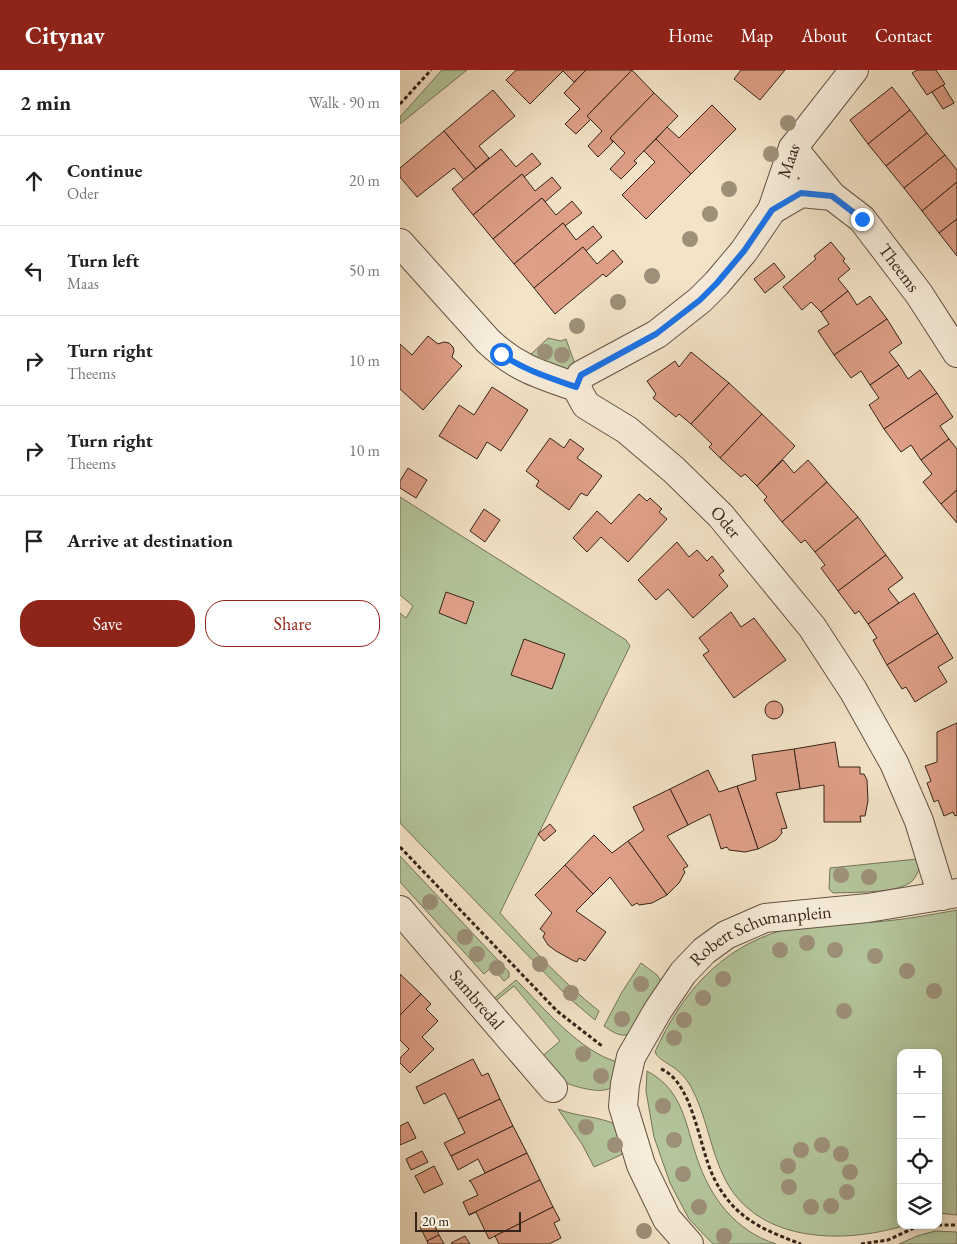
<!DOCTYPE html>
<meta charset="utf-8">
<style>
body{margin:0;font-family:"EB Garamond",serif;background:#f2f2f2;color:#222}
.controls{position:absolute;right:15px;bottom:15px;display:grid;overflow:hidden;border-radius:10px;box-shadow:0 2px 12px #0003}
.controls button{width:45px;height:45px;display:grid;place-items:center;padding:0;border:0;border-bottom:1px solid #e0e0e0;background:#fff;color:#222;font:25px sans-serif}
.scale{position:absolute;left:15px;bottom:12px;width:106px;box-sizing:border-box;padding-left:5px;border:2px solid #362319;border-top:0;font-size:14px;line-height:18px;white-space:nowrap;color:#362319;-webkit-text-stroke:4px #f7eddb;paint-order:stroke}
.stop{position:absolute;width:15px;height:15px;margin:-11px;border:4px solid #1a73e8;border-radius:50%;background:#fff}
.stop.end{background:#1a73e8;border-color:#fff;box-shadow:0 1px 5px #0008}
.list{margin:0;padding:0;list-style:none}
h2{display:flex;justify-content:space-between;align-items:center;height:65px;margin:0;padding:0 20px;font-size:21px}
h2 small{font-size:16px;font-weight:400;color:#767676}
.list li{display:grid;grid-template-columns:32px 1fr auto;gap:15px;align-items:center;box-sizing:border-box;height:90px;padding:0 20px;border-top:1px solid #e0e0e0}
.list b{display:block;font-size:19px;white-space:nowrap}
.list p{margin:0;font-size:16px;white-space:nowrap;color:#767676}
.list em{font-size:16px;font-style:normal;color:#767676}
.actions{display:flex;gap:10px;padding:15px 20px}
.actions a{flex:1;padding:11px 0;border:1px solid #8f2418;border-radius:20px;text-align:center;font-size:18px;color:#8f2418}
.actions .main{background:#8f2418;color:#fff}
.icon{flex:none;width:28px;height:28px;fill:none;stroke:currentColor;stroke-width:2;stroke-linecap:round;stroke-linejoin:round}
.map{position:relative;flex:none;width:557px;height:1174px;overflow:hidden}
header{display:flex;align-items:center;gap:30px;box-sizing:border-box;height:70px;padding:0 25px;background:#8f2418;color:#fff}
header strong{font-size:24px}
nav{display:flex;gap:28px;margin-inline-start:auto;font-size:18px}
main{display:flex}
aside{flex:1;background:#fff}
.map>svg:first-child{display:block}
.green{fill:#b4c59b;stroke:#75745a}
.building{fill:#de9f86;stroke:#362319}
.lines{fill:none;stroke-linecap:round;stroke-linejoin:round}
.minor-casing{stroke:#655344;stroke-width:30}
.tertiary-casing{stroke:#655344;stroke-width:30}
.path{stroke:#362319;stroke-width:3;stroke-dasharray:4 2.5;stroke-linecap:butt}
.minor{stroke:#f7eddb;stroke-width:28}
.tertiary{stroke:#f7eddb;stroke-width:28}
.tree{fill:#9d9079}
.route{stroke:#1a73e8;stroke-width:6}
.labels{text-anchor:middle;stroke-width:4;stroke-linejoin:round;paint-order:stroke}
.street-label{font-size:18px;fill:#362319;stroke:#f7eddb}
</style>
<header>
<strong>Citynav</strong>
<nav><a>Home</a><a>Map</a><a>About</a><a>Contact</a></nav>
</header>
<main>
<aside>
<h2>2 min<small>Walk · 90 m</small></h2>
<ul class="list">
<li><svg class="icon" aria-label="ahead" viewBox="0 0 24 24"><path d="M12 20V5M6 11l6-6 6 6"/></svg><div><b>Continue</b><p>Oder</p></div><em>20 m</em></li>
<li><svg class="icon" aria-label="left" viewBox="0 0 24 24"><path d="M17 20v-9H6M10 6l-5 5 5 5"/></svg><div><b>Turn left</b><p>Maas</p></div><em>50 m</em></li>
<li><svg class="icon" aria-label="right" viewBox="0 0 24 24"><path d="M7 20v-9h11M14 6l5 5-5 5"/></svg><div><b>Turn right</b><p>Theems</p></div><em>10 m</em></li>
<li><svg class="icon" aria-label="right" viewBox="0 0 24 24"><path d="M7 20v-9h11M14 6l5 5-5 5"/></svg><div><b>Turn right</b><p>Theems</p></div><em>10 m</em></li>
<li><svg class="icon" aria-label="arrive" viewBox="0 0 24 24"><path d="M6 21V4h12l-3 4 3 4H6"/></svg><div><b>Arrive at destination</b></div></li>
</ul>
<div class="actions"><a class="main">Save</a><a>Share</a></div>
</aside>
<div class="map">
<svg width="557" height="1174" viewBox="0 0 557 1174">
<rect width="100%" height="100%" fill="#f3e3c7"/>
<filter id="stains"><feTurbulence type="fractalNoise" baseFrequency=".004" numOctaves="4"/><feColorMatrix values="0 0 0 0 .2 0 0 0 0 .09 0 0 0 0 .02 0 0 0 .5 -.17"/></filter>
<radialGradient id="worn" r=".72"><stop offset=".6" stop-color="#630" stop-opacity="0"/><stop offset="1" stop-color="#630" stop-opacity=".3"/></radialGradient>
<!-- green -->
<g class="green">
<polygon points="42,0 67,0 0,54 0,47"/>
<polygon points="148,268 161,271 166,269 176,297 165,299 127,288"/>
<path d="M0,427L226,570L230,576L100,843C131,877 162,912 199,941L195,950L169,928L0,753V543L6,548L13,536L0,525Z"/>
<polygon points="0,786 109,902 109,907 104,911 92,897 84,904 0,812"/>
<path d="M517,789L520,792C519,799 518,804 513,810C501,824 452,822 433,823L429,819L430,798Z"/>
<path d="M557,840V1145L538,1143V983H501V1155H506C446,1174 360,1174 326,1111C310,1081 307,1045 290,1015C287,1010 282,1004 278,1001C271,994 259,991 255,982C281,924 320,878 383,860C412,852 444,854 474,852C502,850 530,845 557,840Z"/>
<path d="M241,893L257,905L261,911L229,964C221,968 211,961 204,956L222,922Z"/>
<path d="M116,910C142,936 181,983 218,992C216,999 216,1013 210,1018C200,1025 167,1015 158,1009C151,1004 145,995 139,989L160,971L114,916L93,933L91,931Z"/>
<path d="M247,1001C283,1020 285,1053 297,1088C310,1127 335,1161 376,1174H313L289,1149L270,1113L254,1067L246,1021Z"/>
<path d="M158,1039C177,1047 199,1046 217,1055L225,1079L221,1085L194,1097L182,1074Z"/>
<polygon points="535,1161 557,1162 557,1174 499,1174 517,1166"/>
</g>
<!-- building -->
<g class="building">
<polygon points="116,0 186,0 174,12 163,1 130,34 106,10"/>
<polygon points="186,0 232,0 187,46 191,49 176,64 165,54 180,39 164,23"/>
<polygon points="232,0 254,23 210,68 213,72 198,87 188,76 202,61 187,46"/>
<polygon points="341,0 385,0 360,30 334,9"/>
<polygon points="517,0 536,0 545,14 527,25 512,3"/>
<polygon points="543,15 554,33 543,39 532,22"/>
<polygon points="492,17 510,40 468,74 450,50"/>
<polygon points="93,20 115,46 79,76 89,88 76,99 44,61"/>
<polygon points="254,23 278,46 234,91 237,93 221,109 210,99 225,83 210,68"/>
<polygon points="312,35 336,59 291,104 256,69 267,57 279,68"/>
<polygon points="510,40 527,63 486,96 468,74"/>
<polygon points="44,61 76,99 64,110 54,98 17,127 0,107 0,98"/>
<polygon points="527,63 545,85 504,118 486,96"/>
<polygon points="256,69 291,104 246,149 222,125 255,92 244,81"/>
<polygon points="101,79 116,97 132,83 141,94 124,107 122,104 73,145 52,119"/>
<polygon points="545,85 557,100 557,112 522,141 504,118"/>
<polygon points="122,104 135,121 152,107 161,118 145,132 142,128 93,169 73,145"/>
<polygon points="557,112 557,149 539,163 522,141"/>
<polygon points="142,128 156,145 172,131 182,143 165,156 163,153 114,194 93,169"/>
<polygon points="557,149 557,186 539,163"/>
<polygon points="163,153 176,170 193,156 202,167 186,181 183,177 134,218 114,194"/>
<polygon points="431,172 445,189 443,191 450,199 438,209 448,221 421,242 411,232 402,240 383,217 416,189 414,186"/>
<polygon points="183,177 197,194 213,180 223,192 206,207 203,204 155,244 134,218"/>
<polygon points="374,193 385,207 365,223 354,209"/>
<polygon points="448,221 457,235 470,226 487,249 434,285 418,261 429,254 421,242"/>
<polygon points="487,249 502,273 489,282 499,295 470,315 461,301 451,308 434,285"/>
<polygon points="28,266 38,274 44,272 49,273 53,277 54,281 52,287 62,296 23,340 0,319 0,274 12,285"/>
<polygon points="291,282 329,313 291,354 279,344 276,347 253,328 256,324 247,311 275,291 279,297"/>
<polygon points="499,295 508,309 520,300 537,323 484,359 469,335 479,328 470,315"/>
<polygon points="329,313 362,344 320,388 309,377 312,374 291,354"/>
<polygon points="92,317 128,340 101,381 87,372 77,389 39,366 59,335 74,345"/>
<polygon points="537,323 553,347 540,356 549,369 521,390 511,375 501,382 484,359"/>
<polygon points="362,344 395,376 357,416 345,404 341,407 320,388"/>
<polygon points="150,368 164,378 170,369 184,379 177,388 202,406 187,426 181,423 169,440 136,416 139,411 126,401"/>
<polygon points="549,369 557,379 557,420 541,434 523,412 532,404 521,390"/>
<polygon points="383,390 394,403 408,390 427,412 382,452 364,430 367,427 357,416"/>
<polygon points="8,398 27,410 16,428 0,418 0,411"/>
<polygon points="427,412 458,447 415,482 405,470 401,473 382,452"/>
<polygon points="557,420 557,453 541,434"/>
<polygon points="239,424 247,431 250,428 262,439 259,442 267,449 228,492 201,467 187,482 173,468 197,441 211,454"/>
<polygon points="84,439 100,450 85,472 70,461"/>
<polygon points="458,447 486,485 438,521 421,498 425,495 415,482"/>
<polygon points="277,472 289,487 297,480 307,491 312,486 324,501 319,505 328,516 293,548 268,519 256,530 238,510"/>
<polygon points="486,485 503,508 488,519 499,533 468,554 459,541 455,544 438,521"/>
<polygon points="46,522 74,532 66,554 39,543"/>
<polygon points="514,523 538,563 487,595 473,570 477,568 468,554"/>
<polygon points="331,542 341,557 354,548 386,590 334,628 303,585 309,581 299,568"/>
<polygon points="538,563 553,588 538,597 547,612 515,632 506,617 502,619 487,595"/>
<polygon points="124,569 165,584 152,619 111,605"/>
<circle cx="374" cy="640" r="9"/>
<polygon points="557,653 557,745 555,746 553,742 544,746 538,730 534,732 527,713 531,711 525,696 537,692 537,662"/>
<polygon points="435,672 439,697 460,697 460,704 464,704 467,710 468,731 465,746 460,746 461,752 424,752 424,715 400,719 394,679"/>
<polygon points="394,679 400,719 376,723 387,758 381,759 382,763 376,770 358,779 337,716 356,710 352,685"/>
<polygon points="308,700 319,722 337,716 358,779 345,782 329,780 327,777 321,779 310,744 288,755 270,719"/>
<polygon points="270,719 288,755 267,766 288,796 283,799 285,802 279,813 267,825 228,771 244,760 233,737"/>
<polygon points="150,754 156,761 144,771 138,764"/>
<polygon points="194,765 212,783 228,771 267,825 252,833 239,835 237,833 232,836 210,807 193,824 165,795"/>
<polygon points="165,795 193,824 176,841 206,862 185,891 179,888 177,892 172,890 156,881 148,875 143,867 145,863 140,859 152,843 135,825"/>
<polygon points="0,904 21,924 0,945"/>
<polygon points="21,924 31,934 26,939 38,951 22,967 34,979 10,1003 0,993 0,988 9,979 0,970 0,945"/>
<polygon points="73,989 82,1006 88,1003 100,1029 58,1049 45,1023 24,1034 16,1017"/>
<polygon points="100,1029 113,1056 51,1086 44,1073 65,1063 58,1049"/>
<polygon points="8,1052 16,1068 0,1075 0,1056"/>
<polygon points="113,1056 127,1083 85,1103 78,1089 58,1100 51,1086"/>
<polygon points="22,1081 28,1092 11,1100 6,1089"/>
<polygon points="127,1083 140,1110 69,1145 63,1132 78,1125 71,1112 69,1111"/>
<polygon points="34,1096 43,1114 24,1123 15,1106"/>
<polygon points="140,1110 153,1137 89,1169 76,1142 69,1145"/>
<polygon points="153,1137 160,1150 154,1153 161,1168 149,1174 99,1174 95,1166"/>
<polygon points="32,1150 39,1165 27,1171 20,1157"/>
<polygon points="39,1165 44,1174 28,1174 27,1171"/>
<polygon points="65,1166 70,1174 52,1174 51,1173"/>
</g>
<g class="lines">
<defs>
<g id="minor">
<polyline points="393,78 432,126"/>
<path id="s1" d="M372,140L401,123L432,126L462,149L519,224L557,283"/>
<path id="s2" d="M0,173L88,271C116,298 141,305 176,317L186,335L227,360L274,400L321,446L412,557L453,620L494,693L519,751L542,826"/>
<path id="s3" d="M176,317L181,305L257,264L300,230L317,213L344,181L372,140L393,78L454,0"/>
<path id="s4" d="M0,840L153,1018"/>
</g>
<g id="tertiary">
<path id="s5" d="M289,1174L267,1149L241,1095L223,1036L225,1014L231,987L258,940L283,903L304,881L326,865L365,848L468,838L557,823"/>
</g>
</defs>
<!-- minor casing -->
<use href="#minor" class="minor-casing"/>
<!-- tertiary casing -->
<use href="#tertiary" class="tertiary-casing"/>
<!-- path -->
<g class="path">
<polyline points="0,34 31,0"/>
<polyline points="0,777 157,941 202,976"/>
<path d="M261,999C293,1012 299,1077 313,1106C318,1117 326,1129 335,1138C353,1156 377,1165 401,1174"/>
<polyline points="538,1155 557,1155"/>
<polyline points="461,1174 488,1170 518,1156 530,1155"/>
</g>
<!-- minor -->
<use href="#minor" class="minor"/>
<!-- tertiary -->
<use href="#tertiary" class="tertiary"/>
</g>
<!-- trees -->
<g class="tree">
<circle cx="388" cy="53" r="8"/>
<circle cx="371" cy="84" r="8"/>
<circle cx="329" cy="119" r="8"/>
<circle cx="310" cy="144" r="8"/>
<circle cx="290" cy="169" r="8"/>
<circle cx="252" cy="206" r="8"/>
<circle cx="218" cy="232" r="8"/>
<circle cx="177" cy="256" r="8"/>
<circle cx="145" cy="282" r="8"/>
<circle cx="162" cy="285" r="8"/>
<circle cx="441" cy="805" r="8"/>
<circle cx="469" cy="807" r="8"/>
<circle cx="30" cy="832" r="8"/>
<circle cx="65" cy="867" r="8"/>
<circle cx="407" cy="873" r="8"/>
<circle cx="380" cy="880" r="8"/>
<circle cx="435" cy="880" r="8"/>
<circle cx="77" cy="884" r="8"/>
<circle cx="475" cy="886" r="8"/>
<circle cx="140" cy="894" r="8"/>
<circle cx="97" cy="898" r="8"/>
<circle cx="507" cy="901" r="8"/>
<circle cx="323" cy="909" r="8"/>
<circle cx="241" cy="914" r="8"/>
<circle cx="534" cy="921" r="8"/>
<circle cx="171" cy="923" r="8"/>
<circle cx="303" cy="928" r="8"/>
<circle cx="444" cy="941" r="8"/>
<circle cx="222" cy="949" r="8"/>
<circle cx="284" cy="950" r="8"/>
<circle cx="274" cy="968" r="8"/>
<circle cx="183" cy="984" r="8"/>
<circle cx="201" cy="1006" r="8"/>
<circle cx="263" cy="1036" r="8"/>
<circle cx="186" cy="1057" r="8"/>
<circle cx="274" cy="1070" r="8"/>
<circle cx="215" cy="1075" r="8"/>
<circle cx="422" cy="1075" r="8"/>
<circle cx="401" cy="1080" r="8"/>
<circle cx="441" cy="1084" r="8"/>
<circle cx="388" cy="1096" r="8"/>
<circle cx="450" cy="1102" r="8"/>
<circle cx="283" cy="1104" r="8"/>
<circle cx="389" cy="1117" r="8"/>
<circle cx="447" cy="1122" r="8"/>
<circle cx="431" cy="1136" r="8"/>
<circle cx="299" cy="1137" r="8"/>
<circle cx="411" cy="1137" r="8"/>
<circle cx="244" cy="1161" r="8"/>
<circle cx="324" cy="1166" r="8"/>
</g>
<g class="lines">
<!-- route -->
<path class="route" d="M101,284C124,300 150,308 176,317L181,305L256,264L300,230L317,213L344,181L372,140L401,123L432,126L462,149"/>
</g>
<g class="labels">
<!-- street labels -->
<g class="street-label">
<text dy="6" stroke="none"><textPath href="#s3" startOffset="322">Maas</textPath></text>
<text dy="6" stroke="none"><textPath href="#s1" startOffset="164">Theems</textPath></text>
<text dy="6" stroke="none"><textPath href="#s2" startOffset="436">Oder</textPath></text>
<text dy="6" stroke="none"><textPath href="#s5" startOffset="394">Robert Schumanplein</textPath></text>
<text dy="6" stroke="none"><textPath href="#s4" startOffset="118">Sambredal</textPath></text>
</g>
</g>
<rect width="100%" height="100%" filter="url(#stains)"/>
<rect width="100%" height="100%" fill="url(#worn)"/>
</svg>
<div class="controls">
<button>+</button>
<button>−</button>
<button><svg class="icon" aria-label="locate" viewBox="0 0 24 24"><circle cx="12" cy="12" r="6"/><path d="M12 2v4M12 18v4M2 12h4M18 12h4"/></svg></button>
<button><svg class="icon" aria-label="layers" viewBox="0 0 24 24"><path d="M12 4l9 5-9 5-9-5zM3 14l9 5 9-5"/></svg></button>
</div>
<div class="scale">20 m</div>
<div class="stop" style="left:101px;top:284px"></div>
<div class="stop end" style="left:462px;top:149px"></div>
</div>
</main>
